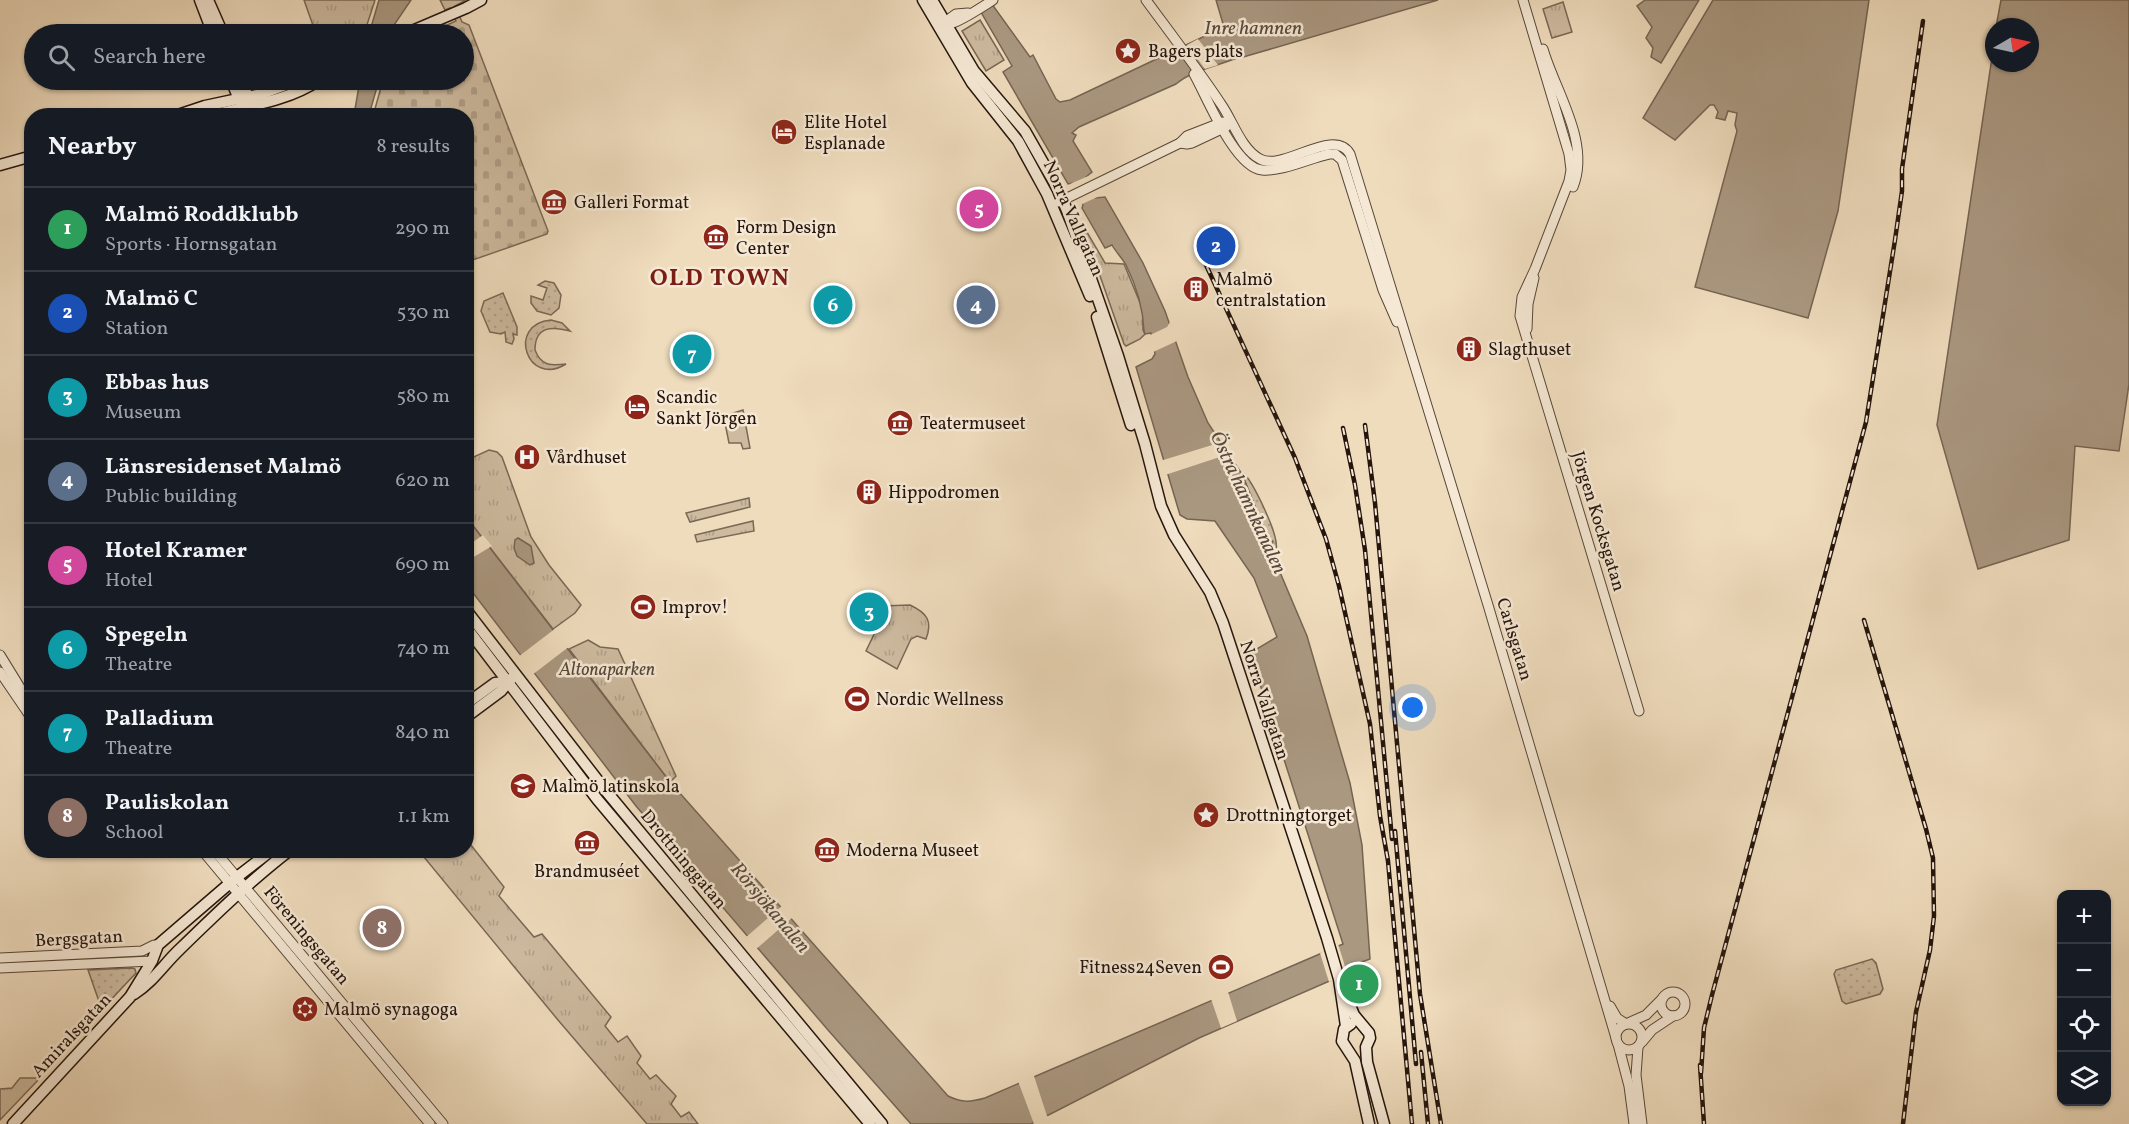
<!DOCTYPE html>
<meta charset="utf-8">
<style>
body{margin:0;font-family:Vollkorn,serif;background:#20242c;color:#f1f3f6}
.controls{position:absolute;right:18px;bottom:18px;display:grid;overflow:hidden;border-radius:12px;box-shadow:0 2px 4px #0004}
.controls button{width:54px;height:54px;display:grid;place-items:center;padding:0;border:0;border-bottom:2px solid #363941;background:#171b24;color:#f1f3f6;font:30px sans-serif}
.compass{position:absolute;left:1985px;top:18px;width:54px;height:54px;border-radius:50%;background:#171b24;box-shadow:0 2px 4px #0004;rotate:81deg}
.you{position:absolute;left:1413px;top:708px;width:21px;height:21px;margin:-15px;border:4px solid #fff;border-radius:50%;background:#1a73e8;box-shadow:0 0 0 9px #1a73e833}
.badge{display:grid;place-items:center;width:39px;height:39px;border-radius:50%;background:#1a73e8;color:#fff;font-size:20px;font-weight:700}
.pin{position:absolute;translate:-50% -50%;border:3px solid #fff;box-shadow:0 2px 6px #0006}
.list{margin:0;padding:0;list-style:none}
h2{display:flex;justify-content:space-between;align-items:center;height:78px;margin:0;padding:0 24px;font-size:26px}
h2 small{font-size:20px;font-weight:400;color:#9ea1a6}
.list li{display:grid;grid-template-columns:39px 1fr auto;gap:18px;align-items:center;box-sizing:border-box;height:84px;padding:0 24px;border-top:2px solid #363941}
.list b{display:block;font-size:22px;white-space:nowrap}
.list p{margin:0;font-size:20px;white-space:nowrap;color:#9ea1a6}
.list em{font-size:20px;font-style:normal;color:#9ea1a6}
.icon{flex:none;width:33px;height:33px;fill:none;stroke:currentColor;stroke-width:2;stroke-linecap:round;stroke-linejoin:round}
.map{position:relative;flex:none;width:2129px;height:1124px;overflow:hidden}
.search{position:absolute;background:#171b24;box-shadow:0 2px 4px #0004;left:24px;top:24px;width:450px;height:66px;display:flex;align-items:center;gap:15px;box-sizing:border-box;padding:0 21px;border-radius:33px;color:#9ea1a6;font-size:22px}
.panel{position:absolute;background:#171b24;box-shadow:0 2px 4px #0004;left:24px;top:108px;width:450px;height:750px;border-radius:24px}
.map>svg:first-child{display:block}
.grass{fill:url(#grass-dots);stroke:#796856;stroke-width:1.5}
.cemetery{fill:url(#cemetery-stones);stroke:#796856;stroke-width:1.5}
.park{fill:url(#park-tufts);stroke:#796856;stroke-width:1.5}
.garden{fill:#cdba9f;stroke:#796856;stroke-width:1.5}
.water{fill:#aa9881;stroke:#756453;stroke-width:1.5}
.pier{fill:#efdcbd}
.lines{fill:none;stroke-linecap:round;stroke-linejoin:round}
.tertiary-casing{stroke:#584739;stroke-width:11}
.secondary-casing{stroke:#25150d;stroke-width:13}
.tertiary{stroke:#f5e8d4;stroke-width:9}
.secondary{stroke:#f5e8d4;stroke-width:10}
.rail-casing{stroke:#25150d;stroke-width:4.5}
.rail{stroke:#f5e8d4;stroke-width:2;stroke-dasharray:7;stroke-linecap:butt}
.labels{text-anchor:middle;stroke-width:5;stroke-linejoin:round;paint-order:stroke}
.poi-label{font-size:18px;fill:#25150d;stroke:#f5e8d4;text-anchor:start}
.street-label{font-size:18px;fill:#25150d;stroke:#f5e8d4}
.park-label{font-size:18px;font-style:italic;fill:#574739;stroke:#f5e8d4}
.water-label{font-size:20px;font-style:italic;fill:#5a493b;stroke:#f5e8d4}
.district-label{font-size:24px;font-weight:bold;letter-spacing:1.5px;fill:#7a1f14;stroke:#f5e8d4}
</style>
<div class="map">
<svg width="2129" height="1124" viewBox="0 0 2129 1124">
<defs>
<pattern id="grass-dots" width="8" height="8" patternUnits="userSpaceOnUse" patternTransform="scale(1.5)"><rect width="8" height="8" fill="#cdba9f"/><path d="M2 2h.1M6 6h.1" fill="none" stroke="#b09f88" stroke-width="1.8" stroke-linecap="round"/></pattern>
<pattern id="cemetery-stones" width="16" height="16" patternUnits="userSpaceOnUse" patternTransform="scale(1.5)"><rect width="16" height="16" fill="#cdba9f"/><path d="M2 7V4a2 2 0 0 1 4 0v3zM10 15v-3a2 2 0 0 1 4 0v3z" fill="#b09f88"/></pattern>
<pattern id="park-tufts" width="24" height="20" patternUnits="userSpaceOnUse" patternTransform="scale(1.5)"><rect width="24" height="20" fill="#cdba9f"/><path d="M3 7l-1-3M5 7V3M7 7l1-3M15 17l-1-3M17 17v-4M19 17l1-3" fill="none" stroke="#b09f88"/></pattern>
</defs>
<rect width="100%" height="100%" fill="#efdcbd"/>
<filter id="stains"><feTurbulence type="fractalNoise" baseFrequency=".00333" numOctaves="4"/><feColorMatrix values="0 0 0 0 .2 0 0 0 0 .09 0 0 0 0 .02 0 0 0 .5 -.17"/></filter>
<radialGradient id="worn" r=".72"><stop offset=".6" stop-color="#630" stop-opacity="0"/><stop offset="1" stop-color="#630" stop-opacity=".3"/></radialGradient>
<!-- grass -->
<g class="grass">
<polygon points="545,281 554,283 561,295 559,308 551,315 537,311 531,303 531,296 543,300 547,288 538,285"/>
<polygon points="503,293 517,327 517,335 513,334 514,339 512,344 506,342 505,332 501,334 490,332 481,311 484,301"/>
<path d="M551,320L562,323L570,331C552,326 535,326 535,350C541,366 551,366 566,364C527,388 506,324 551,320Z"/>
<path d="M1244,473C1254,485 1280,536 1276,550L1272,545L1273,541H1269L1242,474Z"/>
<polygon points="1872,959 1876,963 1883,989 1880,994 1846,1004 1842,1001 1834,974 1836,970"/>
<polygon points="132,968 135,969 136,973 103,1008 101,1007 88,970"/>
</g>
<!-- cemetery -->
<polygon class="cemetery" points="440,0 466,0 455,6 462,22 469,25 548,231 547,234 467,262 466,116 373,116 383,80 464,80 464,34 428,34 456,21 450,8 445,10"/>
<!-- park -->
<g class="park">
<polygon points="304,0 375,0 364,34 316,34"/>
<polygon points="1563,2 1572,32 1552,38 1543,9"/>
<polygon points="980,20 1004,60 986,71 962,31"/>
<polygon points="1081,222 1105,263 1124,264 1143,310 1143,330 1145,334 1140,339 1126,346 1124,344"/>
<polygon points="489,450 497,452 502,457 531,537 549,565 581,605 575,613 553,629 467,518 467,460"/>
<polygon points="749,498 750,507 690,522 686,513"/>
<polygon points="753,521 754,531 697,542 695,535"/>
<path d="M910,605C927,613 933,621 926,639L917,636L911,639L897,669L866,651L880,622L882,606Z"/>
<polygon points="588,640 600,647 618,649 676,776 670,782 569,649"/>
<polygon points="467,840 504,887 499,896 534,937 542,934 611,1017 605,1026 618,1042 627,1036 641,1056 637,1063 650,1079 656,1075 676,1096 671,1104 681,1117 689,1112 698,1124 647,1124 558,1020 419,851 466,850"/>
<polygon points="20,1078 40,1078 0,1120 0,1089 12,1088"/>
</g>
<!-- garden -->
<polygon class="garden" points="743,410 750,448 743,449 741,443 729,443 725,423 718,423 717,418"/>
<!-- water -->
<g class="water">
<polygon points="379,0 411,0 392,28 391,34 369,34"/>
<path d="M989,0L1030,57L1033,55L1056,99L1060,102L1070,100L1224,27L1216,0H1438L1240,58L1239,57C1219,66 1194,69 1176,84L1079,127L1072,133L1076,135L1073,141L1092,172L1086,177L1095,198L1105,197L1143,263L1165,311L1188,377L1208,423L1242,474L1269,541L1271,551L1307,636L1350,783L1362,845L1370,959L1359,963L1350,972L1199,1038L1031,1124H911L828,1030L636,806L467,585V518L670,782L948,1096C962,1103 971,1102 985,1098L1343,944L1250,653L1277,637L1254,578L1215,521L1187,519L1180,515L1136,367L1152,359L1155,354L1151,333L1145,334L1144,331C1143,308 1136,285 1126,265C1122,258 1116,252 1112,245L1105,248L1082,208L1083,205L1072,183L1068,184L1003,72L1012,66L978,7Z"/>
<polygon points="1645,0 1699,0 1661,63 1651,57 1653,48 1646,38 1652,27 1637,6"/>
<polygon points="1713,0 1869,0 1838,211 1808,318 1695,287 1737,131 1735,125 1737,113 1728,111 1725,120 1716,118 1718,112 1714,105 1710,105 1675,140 1643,118"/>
<polygon points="2001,0 2129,0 2129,384 2119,451 2075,446 2069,540 1978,569 1937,425 1994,44 1994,63 2030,63 2030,27 1996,27"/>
<polygon points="360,80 379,80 369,115 354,115"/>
<polygon points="518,538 531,546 534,563 530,565 517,556 514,548 515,540"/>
</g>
<!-- pier -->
<g class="pier">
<polygon points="1198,39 1218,65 1205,69 1187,45"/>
<polygon points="1093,174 1090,178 1098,196 1104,194 1080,205 1070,184"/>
<polygon points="1170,322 1177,341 1151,353 1149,336 1146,337 1167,327"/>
<polygon points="1222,442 1229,454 1165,475 1160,461"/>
<polygon points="483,535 492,546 467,561 467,543 473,542"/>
<polygon points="556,628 570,646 532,675 518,657"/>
<polygon points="783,905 793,917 755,950 745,938"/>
<polygon points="1338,944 1348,976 1329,982 1320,953"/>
<polygon points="1228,992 1237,1021 1221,1028 1211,999"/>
<polygon points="1033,1073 1047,1116 1050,1118 1034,1124 1018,1081"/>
</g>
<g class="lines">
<defs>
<g id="tertiary">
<path d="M1146,0C1171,34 1197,68 1221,104C1233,121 1241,149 1260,159C1283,172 1334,126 1350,154L1488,605L1616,1038"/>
<polyline points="1523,0 1569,154 1571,170 1569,181 1535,269 1522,297 1520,316 1639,711"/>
<polyline points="945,22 956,14 968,13"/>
<path d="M942,23C945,22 949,23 952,23C958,23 985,5 993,0"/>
<path d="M1543,49C1555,91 1591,142 1573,187"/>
<path d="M1194,74C1207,97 1235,168 1262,170C1282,172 1310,158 1329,154H1335L1342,160L1383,290L1397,322"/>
<polyline points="1180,143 1187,144 1192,143 1226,127"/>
<polyline points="1059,202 1180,143 1187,136 1223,122"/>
<polyline points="1527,329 1528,304 1534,278"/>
<polyline points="0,655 32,707"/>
<polyline points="0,672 32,719"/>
<polyline points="202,850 430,1124"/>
<polyline points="214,850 443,1124"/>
<polyline points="0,958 142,951 154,945 158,945"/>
<polyline points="0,968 152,961"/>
<circle cx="1673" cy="1004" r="12"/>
<polyline points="1610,1006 1617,1018 1626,1024"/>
<polyline points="1628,1023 1646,1015 1663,998"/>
<circle cx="1629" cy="1037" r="13"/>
<polyline points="1642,1042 1652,1030 1673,1016"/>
<polyline points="1618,1044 1629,1086 1634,1124"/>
<polyline points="1638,1047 1636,1075 1642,1124"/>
</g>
<g id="secondary">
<polyline points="200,0 213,34"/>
<polyline points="208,0 223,34"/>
<polyline points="923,0 972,83 1018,141 1047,194 1090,296"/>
<polyline points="932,0 974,71 1025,131 1058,189 1068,213 1118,356 1145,444 1161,506 1174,535 1210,592 1223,623 1327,938 1339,979 1346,1026"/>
<polyline points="405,34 466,8 481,0"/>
<polyline points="231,80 246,116"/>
<polyline points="241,80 256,116"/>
<polyline points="175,116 205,106 261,94 299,80"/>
<path d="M209,116C246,106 286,102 319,80"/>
<polyline points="0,165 32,156"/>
<polyline points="1097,317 1131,425"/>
<polyline points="466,610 606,791 882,1124"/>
<polyline points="466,627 597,799 870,1124"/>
<polyline points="466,704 495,683 508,682"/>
<polyline points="466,717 501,691 512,678"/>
<path d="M134,994C153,982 164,964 180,949C215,915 251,880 290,850"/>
<polyline points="1346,995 1354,1015 1369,1033 1370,1038 1366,1047 1367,1062 1384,1124"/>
<polyline points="1351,1024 1344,1029 1342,1041 1355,1061 1369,1124"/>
<polyline points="13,1124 130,997 152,961 158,945 237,877 272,850"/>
</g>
</defs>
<!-- tertiary casing -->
<use href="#tertiary" class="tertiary-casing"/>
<!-- secondary casing -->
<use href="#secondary" class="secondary-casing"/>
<!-- tertiary -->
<use href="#tertiary" class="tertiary"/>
<!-- secondary -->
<use href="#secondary" class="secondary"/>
<defs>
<g id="rail">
<polyline points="1201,254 1295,458 1326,539 1339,586 1370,724 1380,816 1388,861 1412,1124"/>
<polyline points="1365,425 1375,503 1420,994 1441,1124"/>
<polyline points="1343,428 1355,485 1365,550 1392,839"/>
<polyline points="1864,620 1926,829 1933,858 1934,916 1930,950 1916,1012 1903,1124"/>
<polyline points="1395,831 1416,1064"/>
<polyline points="1421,1052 1428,1124"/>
<polyline points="1700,1065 1704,1124"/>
<polyline points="1701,1073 1704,1028 1712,995 1866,422 1895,240 1902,191 1902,169 1923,21"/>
</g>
</defs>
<!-- rail casing -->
<use href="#rail" class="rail-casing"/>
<!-- rail -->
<use href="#rail" class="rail"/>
</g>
<!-- icons -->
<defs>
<symbol id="sight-disc" viewBox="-11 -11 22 22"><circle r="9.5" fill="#8f2418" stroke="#f5e8d4"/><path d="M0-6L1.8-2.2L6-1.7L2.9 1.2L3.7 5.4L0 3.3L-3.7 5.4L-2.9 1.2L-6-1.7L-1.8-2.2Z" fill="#fff"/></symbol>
<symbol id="hotel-disc" viewBox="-11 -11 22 22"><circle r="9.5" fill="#8f2418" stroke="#f5e8d4"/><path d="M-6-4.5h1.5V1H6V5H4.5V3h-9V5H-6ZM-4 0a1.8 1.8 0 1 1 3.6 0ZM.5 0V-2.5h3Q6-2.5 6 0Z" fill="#fff"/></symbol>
<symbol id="museum-disc" viewBox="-11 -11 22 22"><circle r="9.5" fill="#8f2418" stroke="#f5e8d4"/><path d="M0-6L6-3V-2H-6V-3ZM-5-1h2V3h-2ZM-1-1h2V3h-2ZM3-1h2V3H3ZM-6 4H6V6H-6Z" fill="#fff"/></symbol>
<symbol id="building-disc" viewBox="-11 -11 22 22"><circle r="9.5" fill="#8f2418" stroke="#f5e8d4"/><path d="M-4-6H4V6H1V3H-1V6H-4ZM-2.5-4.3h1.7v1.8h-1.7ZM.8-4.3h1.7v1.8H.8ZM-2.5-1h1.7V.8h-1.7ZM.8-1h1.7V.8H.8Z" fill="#fff"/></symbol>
<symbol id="hospital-disc" viewBox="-11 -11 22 22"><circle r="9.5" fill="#8f2418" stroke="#f5e8d4"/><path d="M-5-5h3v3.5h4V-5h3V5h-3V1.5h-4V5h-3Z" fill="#fff"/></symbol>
<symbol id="stadium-disc" viewBox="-11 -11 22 22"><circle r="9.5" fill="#8f2418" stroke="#f5e8d4"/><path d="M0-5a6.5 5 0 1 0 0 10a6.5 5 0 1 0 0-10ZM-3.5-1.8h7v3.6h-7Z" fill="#fff"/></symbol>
<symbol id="school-disc" viewBox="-11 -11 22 22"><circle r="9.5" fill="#8f2418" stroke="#f5e8d4"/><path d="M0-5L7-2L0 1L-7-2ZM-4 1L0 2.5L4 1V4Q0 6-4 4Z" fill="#fff"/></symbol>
<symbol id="synagogue-disc" viewBox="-11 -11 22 22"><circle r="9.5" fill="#8f2418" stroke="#f5e8d4"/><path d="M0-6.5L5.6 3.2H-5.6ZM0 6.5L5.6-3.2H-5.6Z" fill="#fff"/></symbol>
</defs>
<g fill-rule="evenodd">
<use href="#sight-disc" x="1113" y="36" width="30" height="30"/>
<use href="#hotel-disc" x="769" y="117" width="30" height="30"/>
<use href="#museum-disc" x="539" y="187" width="30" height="30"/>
<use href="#museum-disc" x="701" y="222" width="30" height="30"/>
<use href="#building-disc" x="1181" y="274" width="30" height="30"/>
<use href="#building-disc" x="1454" y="334" width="30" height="30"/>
<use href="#hotel-disc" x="622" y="392" width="30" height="30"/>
<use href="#museum-disc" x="885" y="408" width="30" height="30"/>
<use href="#hospital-disc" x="512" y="442" width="30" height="30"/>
<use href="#building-disc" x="854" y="477" width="30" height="30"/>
<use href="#stadium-disc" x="628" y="592" width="30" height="30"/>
<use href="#stadium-disc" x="842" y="684" width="30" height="30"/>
<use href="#school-disc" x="508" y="771" width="30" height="30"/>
<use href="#sight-disc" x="1191" y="800" width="30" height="30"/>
<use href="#museum-disc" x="572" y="828" width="30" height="30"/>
<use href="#museum-disc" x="812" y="835" width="30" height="30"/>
<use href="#stadium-disc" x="1206" y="952" width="30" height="30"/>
<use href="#synagogue-disc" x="290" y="994" width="30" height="30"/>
</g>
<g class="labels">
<!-- poi labels -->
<g class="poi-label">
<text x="1148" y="57">Bagers plats</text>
<text x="804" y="128">Elite Hotel<tspan x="804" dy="21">Esplanade</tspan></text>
<text x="574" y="208">Galleri Format</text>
<text x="736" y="233">Form Design<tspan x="736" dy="21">Center</tspan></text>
<text x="1216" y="285">Malmö<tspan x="1216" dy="21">centralstation</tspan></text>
<text x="1488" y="355">Slagthuset</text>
<text x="656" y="403">Scandic<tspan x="656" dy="21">Sankt Jörgen</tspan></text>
<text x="920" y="429">Teatermuseet</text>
<text x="546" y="463">Vårdhuset</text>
<text x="888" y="498">Hippodromen</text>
<text x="662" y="613">Improv!</text>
<text x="876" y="705">Nordic Wellness</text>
<text x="542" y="792">Malmö latinskola</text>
<text x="1226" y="821">Drottningtorget</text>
<text x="846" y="856">Moderna Museet</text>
<text x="587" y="877" text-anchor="middle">Brandmuséet</text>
<text x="1202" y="973" text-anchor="end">Fitness24Seven</text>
<text x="324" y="1015">Malmö synagoga</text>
</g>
<!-- street labels -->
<g class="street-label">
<text transform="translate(1074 218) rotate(66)" y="6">Norra Vallgatan</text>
<text transform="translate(1599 521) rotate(73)" y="6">Jörgen Kocksgatan</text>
<text transform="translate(1515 639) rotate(73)" y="6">Carlsgatan</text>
<text transform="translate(1265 700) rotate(72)" y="6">Norra Vallgatan</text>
<text transform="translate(684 859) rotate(50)" y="6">Drottninggatan</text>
<text transform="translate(307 935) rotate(50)" y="6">Föreningsgatan</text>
<text transform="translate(79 938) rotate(-3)" y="6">Bergsgatan</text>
<text transform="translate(71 1035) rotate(-47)" y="6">Amiralsgatan</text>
</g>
<!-- park labels -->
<g class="park-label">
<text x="607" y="675">Altonaparken</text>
</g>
<!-- water labels -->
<g class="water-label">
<text x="1253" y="34">Inre hamnen</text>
<text transform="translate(1249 502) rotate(65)" y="7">Östra hamnkanalen</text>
<text transform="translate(771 907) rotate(50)" y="7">Rörsjökanalen</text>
</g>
<!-- district labels -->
<g class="district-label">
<text x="720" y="285">OLD TOWN</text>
</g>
</g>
<rect width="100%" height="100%" filter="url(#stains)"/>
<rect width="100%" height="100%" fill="url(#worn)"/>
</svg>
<div class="controls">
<button>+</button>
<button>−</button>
<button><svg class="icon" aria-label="locate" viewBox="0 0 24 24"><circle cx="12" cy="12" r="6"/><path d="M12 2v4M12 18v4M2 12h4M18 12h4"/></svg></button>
<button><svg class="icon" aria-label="layers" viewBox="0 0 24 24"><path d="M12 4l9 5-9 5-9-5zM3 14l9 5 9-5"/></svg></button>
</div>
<svg class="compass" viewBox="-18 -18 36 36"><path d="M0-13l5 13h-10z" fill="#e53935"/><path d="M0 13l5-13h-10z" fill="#9ea1a6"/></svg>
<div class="you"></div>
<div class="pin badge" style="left:1359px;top:984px;background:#2e9e5b">1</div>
<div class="pin badge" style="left:1216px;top:246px;background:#1a4fb4">2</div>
<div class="pin badge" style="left:869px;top:612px;background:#0f9aa8">3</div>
<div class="pin badge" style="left:976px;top:305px;background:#5c6f8a">4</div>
<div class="pin badge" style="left:979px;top:209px;background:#d1479c">5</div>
<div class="pin badge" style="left:833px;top:305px;background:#0f9aa8">6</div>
<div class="pin badge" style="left:692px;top:354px;background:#0f9aa8">7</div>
<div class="pin badge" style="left:382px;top:928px;background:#8d6e63">8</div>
<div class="search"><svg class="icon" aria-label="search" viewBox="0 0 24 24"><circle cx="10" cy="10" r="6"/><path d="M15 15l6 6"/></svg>Search here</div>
<section class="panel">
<h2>Nearby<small>8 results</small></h2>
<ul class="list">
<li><span class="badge" style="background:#2e9e5b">1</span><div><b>Malmö Roddklubb</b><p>Sports · Hornsgatan</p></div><em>290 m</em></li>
<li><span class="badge" style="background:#1a4fb4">2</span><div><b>Malmö C</b><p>Station</p></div><em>530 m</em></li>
<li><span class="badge" style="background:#0f9aa8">3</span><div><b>Ebbas hus</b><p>Museum</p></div><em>580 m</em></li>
<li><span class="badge" style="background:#5c6f8a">4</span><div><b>Länsresidenset Malmö</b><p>Public building</p></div><em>620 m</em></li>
<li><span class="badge" style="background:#d1479c">5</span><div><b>Hotel Kramer</b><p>Hotel</p></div><em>690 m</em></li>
<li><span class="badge" style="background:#0f9aa8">6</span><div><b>Spegeln</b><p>Theatre</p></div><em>740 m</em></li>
<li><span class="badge" style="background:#0f9aa8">7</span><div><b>Palladium</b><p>Theatre</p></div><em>840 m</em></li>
<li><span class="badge" style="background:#8d6e63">8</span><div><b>Pauliskolan</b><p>School</p></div><em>1.1 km</em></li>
</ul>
</section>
</div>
